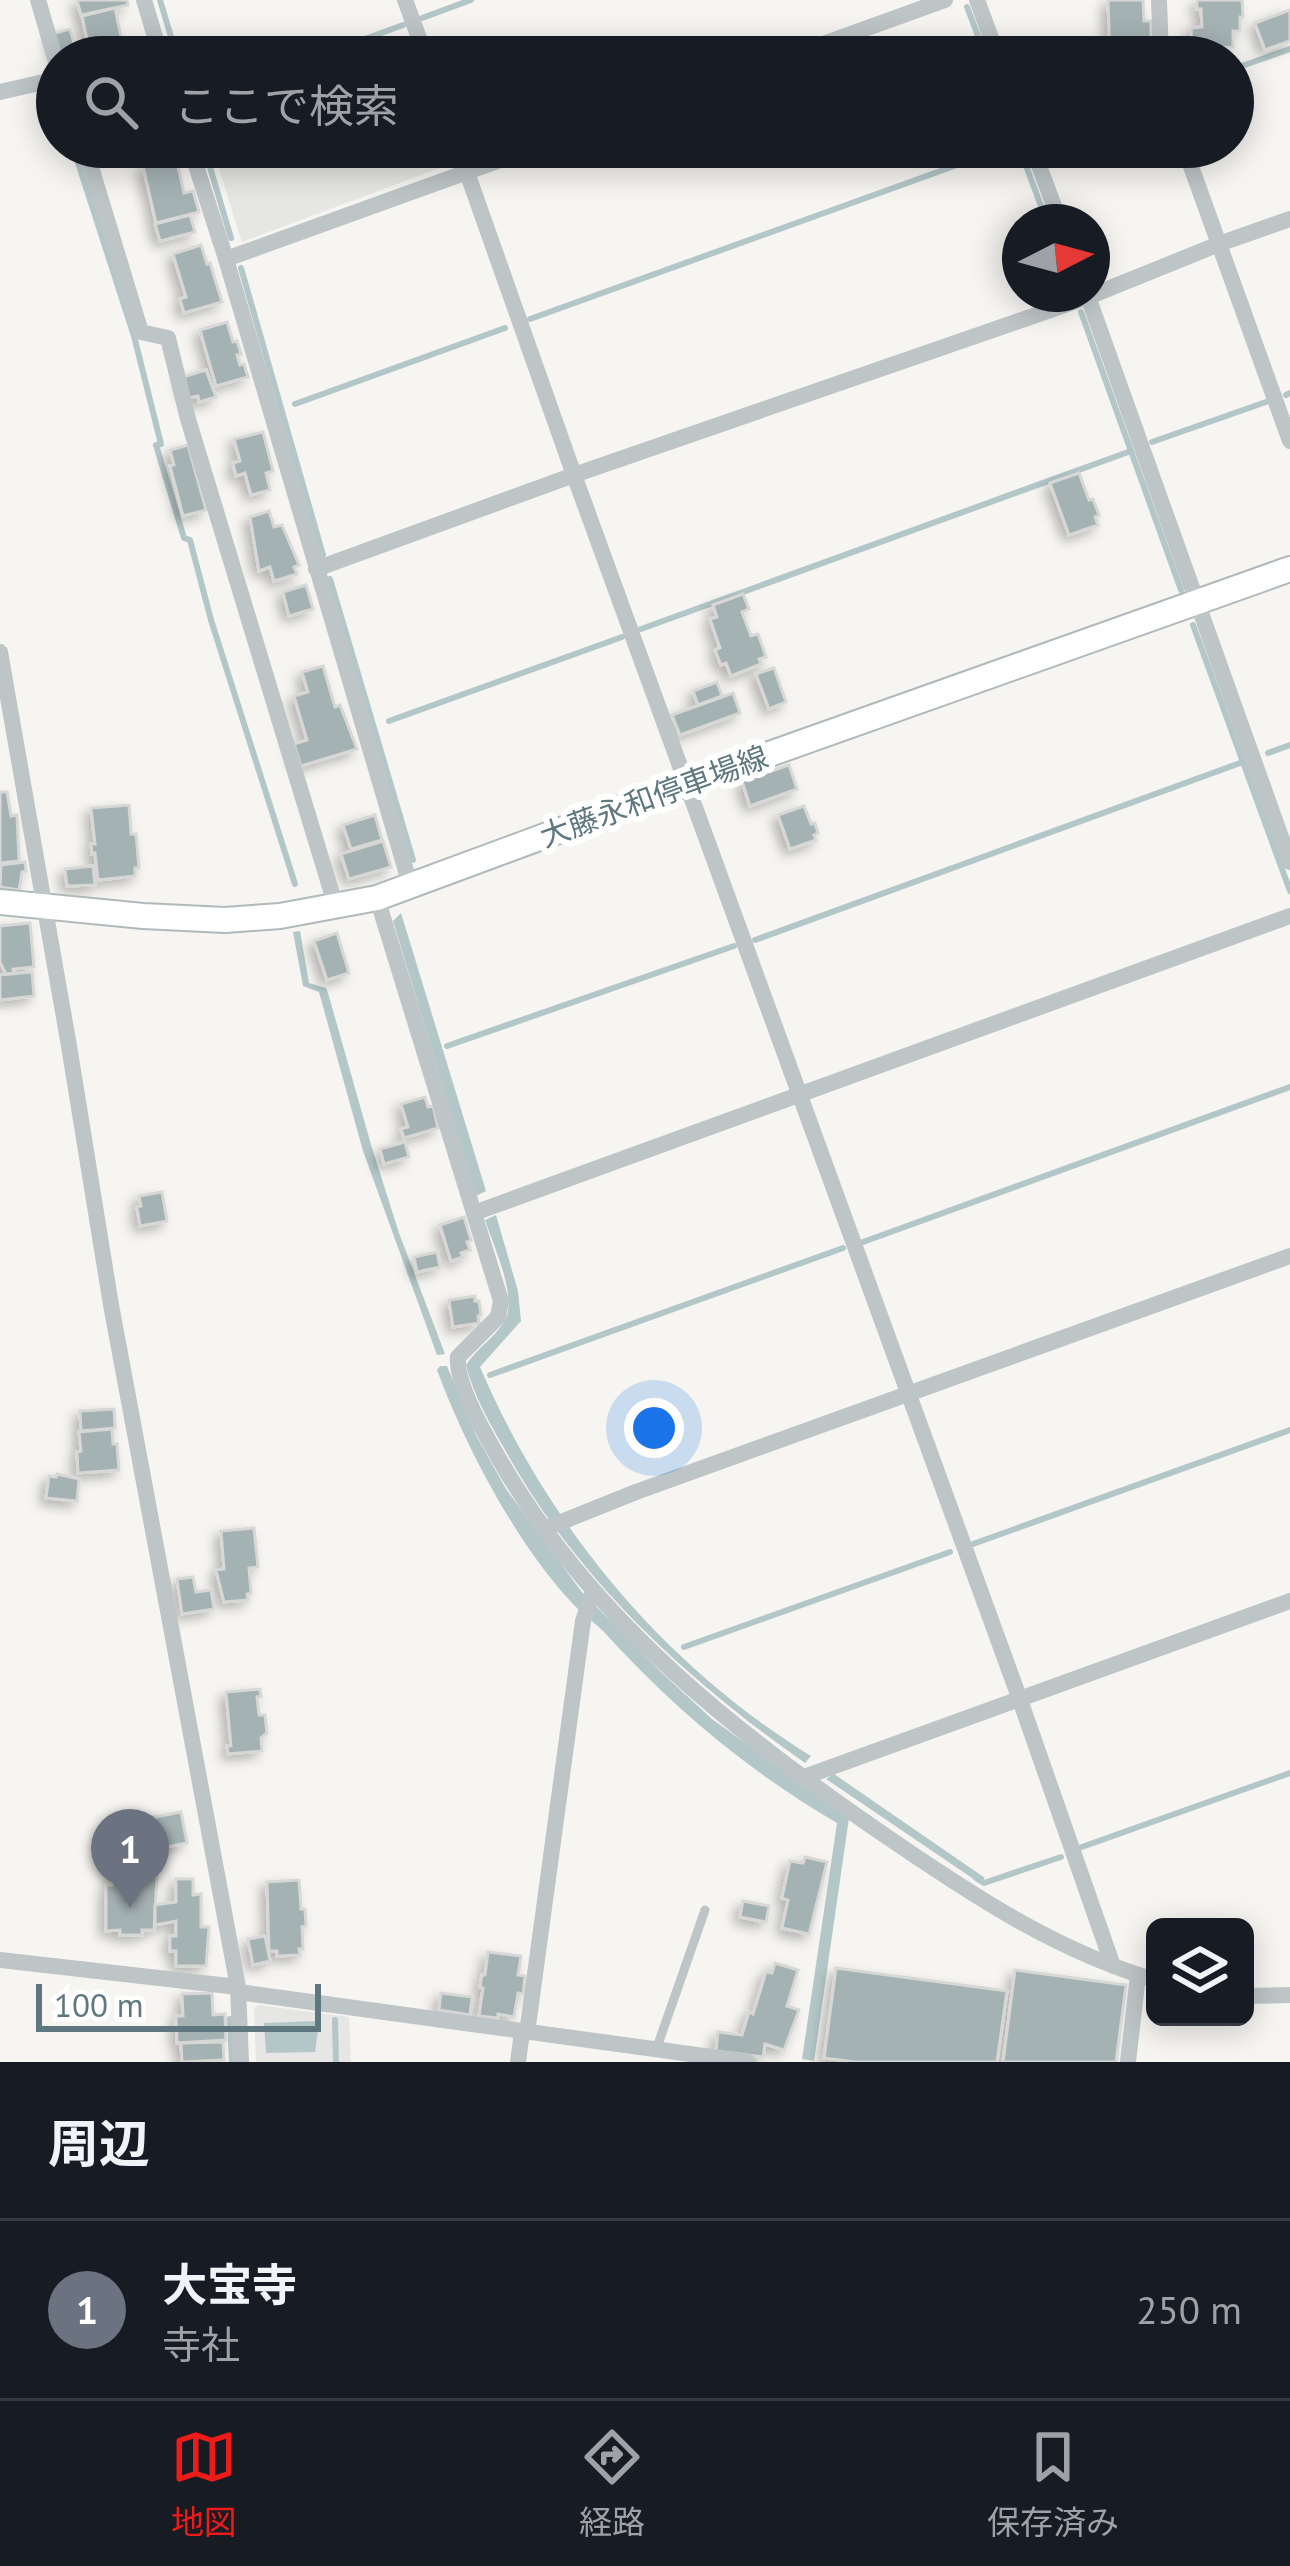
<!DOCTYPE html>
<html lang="ja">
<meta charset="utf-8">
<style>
body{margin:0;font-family:"PT Sans","Noto Sans JP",sans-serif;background:#20242c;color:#f1f3f6}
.controls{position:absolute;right:36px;bottom:36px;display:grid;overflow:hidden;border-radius:18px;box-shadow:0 6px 30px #0003}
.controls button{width:108px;height:108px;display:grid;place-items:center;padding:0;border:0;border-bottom:3px solid #363941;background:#171b24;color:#f1f3f6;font:60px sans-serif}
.compass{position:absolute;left:1002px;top:204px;width:108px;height:108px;border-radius:50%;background:#171b24;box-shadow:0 6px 30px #0003;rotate:84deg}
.scale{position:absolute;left:36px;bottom:30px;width:285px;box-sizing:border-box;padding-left:12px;border:6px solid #5f787f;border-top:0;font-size:33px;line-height:42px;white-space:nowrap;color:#5f787f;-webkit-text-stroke:9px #fff;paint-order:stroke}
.you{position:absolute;left:654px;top:1428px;width:42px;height:42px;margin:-30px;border:9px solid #fff;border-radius:50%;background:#1a73e8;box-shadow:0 0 0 18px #1a73e833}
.badge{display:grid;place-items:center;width:78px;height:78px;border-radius:50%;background:#ef1b18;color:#fff;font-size:39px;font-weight:700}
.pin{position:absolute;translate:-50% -99px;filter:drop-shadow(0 3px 6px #0008)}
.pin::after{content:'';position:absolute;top:63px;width:42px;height:36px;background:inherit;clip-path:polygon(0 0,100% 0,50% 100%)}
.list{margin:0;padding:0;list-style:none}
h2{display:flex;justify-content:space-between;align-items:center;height:156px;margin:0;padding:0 48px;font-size:51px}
h2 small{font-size:39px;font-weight:400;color:#9ea1a6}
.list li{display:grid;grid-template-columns:78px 1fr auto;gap:36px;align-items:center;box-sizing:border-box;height:180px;padding:0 48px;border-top:3px solid #363941}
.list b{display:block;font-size:45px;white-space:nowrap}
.list p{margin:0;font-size:39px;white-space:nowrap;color:#9ea1a6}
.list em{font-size:39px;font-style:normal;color:#9ea1a6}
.icon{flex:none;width:66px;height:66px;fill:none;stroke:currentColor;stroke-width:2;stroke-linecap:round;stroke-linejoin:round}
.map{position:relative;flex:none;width:1290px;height:2062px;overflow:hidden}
.search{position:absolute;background:#171b24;box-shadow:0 6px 30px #0003;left:36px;right:36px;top:36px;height:132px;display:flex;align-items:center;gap:30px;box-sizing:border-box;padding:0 42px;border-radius:66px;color:#9ea1a6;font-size:45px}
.sheet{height:336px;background:#171b24}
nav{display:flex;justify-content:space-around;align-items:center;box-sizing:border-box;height:168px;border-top:3px solid #363941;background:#171b24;font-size:33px;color:#9ea1a6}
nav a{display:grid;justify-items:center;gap:6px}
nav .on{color:#ef1b18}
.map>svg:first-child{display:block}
.built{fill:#e6e7e5}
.water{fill:#b4c7c8}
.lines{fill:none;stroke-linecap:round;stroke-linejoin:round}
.stream{stroke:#b4c7c8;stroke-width:6}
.building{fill:#a5b2b4;stroke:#d7d7d5;stroke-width:3;filter:url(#shadow)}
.secondary-casing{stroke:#b0b9bc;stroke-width:28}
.lane{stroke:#bec5c7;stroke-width:9}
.street{stroke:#bec5c7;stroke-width:16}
.secondary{stroke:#fff;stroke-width:24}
.labels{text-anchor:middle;stroke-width:12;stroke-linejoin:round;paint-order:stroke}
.street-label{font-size:30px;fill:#5f787f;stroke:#fff}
</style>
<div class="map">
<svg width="1290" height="2062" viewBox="0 0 1290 2062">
<defs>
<filter id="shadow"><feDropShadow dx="-5.5" dy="5.5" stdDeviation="6" flood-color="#0004"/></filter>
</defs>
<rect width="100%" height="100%" fill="#f6f5f2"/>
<!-- built -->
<g class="built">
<polygon points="212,147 450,147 456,162 242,242"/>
<polygon points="259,2005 349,2017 351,2062 256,2062 254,2008"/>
</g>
<!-- water -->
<g class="water">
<polygon points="401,913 486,1191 476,1196 393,921"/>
<polygon points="300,931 309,983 326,988 328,993 372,1148 399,1233 445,1354 437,1355 363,1151 319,992 303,986 293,932"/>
<path d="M496,1215L518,1291L521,1321L480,1367C548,1526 663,1665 811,1756L805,1763C685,1679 575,1577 504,1448C489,1422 473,1394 466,1365C476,1349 494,1338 504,1322C519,1299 493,1245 485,1220Z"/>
<path d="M440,1366H447L476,1435L506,1489L581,1591L662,1673L712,1719L849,1818L814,2061L802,2059L837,1823C748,1771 672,1707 603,1631C594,1622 584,1616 576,1607C519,1549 465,1446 437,1370Z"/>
<polygon points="834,1774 985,1878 978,1882 826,1779"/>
<polygon points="316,2021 319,2023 315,2052 266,2053 264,2023"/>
</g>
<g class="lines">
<!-- stream -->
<g class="stream">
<polyline points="160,0 177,57"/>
<polyline points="967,7 986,57"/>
<polyline points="422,18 471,0"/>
<polyline points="316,57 403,25"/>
<polyline points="1233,69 1290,49"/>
<polyline points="73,147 134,336 161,444 156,445 184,538 190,540 211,620 295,884"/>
<polyline points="204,147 231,238"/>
<polyline points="1019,147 1047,222"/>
<polyline points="241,268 323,555"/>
<polyline points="1081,312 1181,590"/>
<polyline points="530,319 1007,147"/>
<polyline points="1286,395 1290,393"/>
<polyline points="295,404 505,328"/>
<polyline points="1152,442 1266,402"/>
<polyline points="330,579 413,860"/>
<polyline points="1193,625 1290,891"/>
<polyline points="641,629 1131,451"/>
<polyline points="389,721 622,637"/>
<polyline points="1268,753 1290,745"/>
<polyline points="755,940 1243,762"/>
<polyline points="447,1046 734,946"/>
<polyline points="863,1242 1290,1087"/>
<polyline points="490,1375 843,1248"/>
<polyline points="973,1544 1290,1430"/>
<polyline points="684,1647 950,1552"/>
<polyline points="1079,1848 1290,1773"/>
<polyline points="976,1878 984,1883 1061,1857"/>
<polyline points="230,2019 232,2062"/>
<polyline points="335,2020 336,2062"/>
</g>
</g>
<!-- building -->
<g class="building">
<polygon points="77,0 127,0 128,5 81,15"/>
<polygon points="1108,0 1143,0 1144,21 1151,21 1151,41 1147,41 1148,57 1110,57"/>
<polygon points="1197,0 1242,0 1243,17 1240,17 1240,31 1233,31 1233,47 1192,49 1191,28 1202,27 1201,9 1197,9"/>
<polygon points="115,8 121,37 88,44 82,16"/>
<polygon points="1290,10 1290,41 1265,50 1255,23"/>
<polygon points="70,29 78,57 57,57 51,34"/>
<polygon points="176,158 184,193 193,191 199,212 156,223 143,166"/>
<polygon points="190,215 195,232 160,241 155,224"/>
<polygon points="201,245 207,264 210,263 222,302 184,313 180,299 186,297 173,254"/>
<polygon points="227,322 233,342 237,341 241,354 237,355 240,365 244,364 248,377 216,386 200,330"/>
<polygon points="206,370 216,397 199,402 198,396 189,398 183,377"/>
<polygon points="263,432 273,471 266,473 270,490 251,495 245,473 236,476 233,463 240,461 234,439"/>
<polygon points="188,445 206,510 183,516 170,466 174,465 170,450"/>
<polygon points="1079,473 1089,500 1093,499 1099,515 1095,517 1098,525 1069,535 1050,483"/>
<polygon points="269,511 274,527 282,525 299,565 294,567 297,574 274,581 270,567 259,571 250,517"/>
<polygon points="306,585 313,609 289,616 283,592"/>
<polygon points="743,594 749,609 742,612 751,636 758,634 766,657 759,659 761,664 731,676 726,663 721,665 715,650 720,648 710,619 717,617 713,605"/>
<polygon points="323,666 335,707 340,705 357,749 301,766 294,744 307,740 294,696 308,692 302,672"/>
<polygon points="774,668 786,702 769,709 756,674"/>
<polygon points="717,682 722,696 698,705 693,691"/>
<polygon points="733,693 740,713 680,735 672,715"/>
<polygon points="789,765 797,789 750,806 742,781"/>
<polygon points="0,792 7,792 11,816 17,815 19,861 0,863"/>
<polygon points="129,805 131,834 136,834 139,868 135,868 135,876 98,880 95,853 92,854 91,844 95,844 91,808"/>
<polygon points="804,806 811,824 815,823 818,833 814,835 816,840 790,849 778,815"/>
<polygon points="375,815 382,840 351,849 343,825"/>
<polygon points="383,841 391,867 349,879 341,854"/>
<polygon points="25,862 26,871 22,872 19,890 0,887 1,865"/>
<polygon points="93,866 95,885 67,886 65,869"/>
<polygon points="30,923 34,967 13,969 14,973 6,974 0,962 0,926"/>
<polygon points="337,933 349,973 327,980 314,941"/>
<polygon points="32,972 34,996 0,1000 0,975"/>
<polygon points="425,1097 428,1107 433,1106 438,1128 404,1138 401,1129 408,1127 401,1104"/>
<polygon points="405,1142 409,1157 384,1164 380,1149"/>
<polygon points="162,1192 167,1221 140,1226 137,1207 141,1206 139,1196"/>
<polygon points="464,1217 471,1240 467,1242 470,1250 461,1253 463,1257 451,1261 440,1225"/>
<polygon points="437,1252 440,1267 417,1272 414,1257"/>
<polygon points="475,1296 475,1301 479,1301 481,1315 478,1316 479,1323 453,1327 449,1300"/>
<polygon points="114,1409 115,1428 81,1431 80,1411"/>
<polygon points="112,1429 113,1444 117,1444 119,1470 78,1473 77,1452 81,1451 79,1432"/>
<polygon points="57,1474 79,1479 77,1501 46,1498 49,1476 56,1477"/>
<polygon points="254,1528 258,1567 249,1568 251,1593 247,1594 248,1600 224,1602 216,1570 224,1569 221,1531"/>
<polygon points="193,1577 196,1592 211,1590 214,1609 182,1614 177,1579"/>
<polygon points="260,1689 261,1696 257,1697 259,1715 265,1715 267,1733 261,1738 262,1751 228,1754 227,1746 231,1746 226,1692"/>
<polygon points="181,1812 187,1843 161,1848 155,1817"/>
<polygon points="156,1843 156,1868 135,1869 135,1844"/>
<polygon points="805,1857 827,1862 809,1934 782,1928 788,1900 782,1898 790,1861 803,1863"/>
<polygon points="112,1877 157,1877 154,1930 142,1930 142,1935 120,1935 120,1930 106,1931 106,1885 112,1885"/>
<polygon points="176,1879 193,1879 193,1895 201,1894 201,1927 209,1927 206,1966 176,1966 176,1951 170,1951 170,1936 176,1936 176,1921 155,1925 155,1905 176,1902"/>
<polygon points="299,1880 301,1909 305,1909 306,1926 302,1927 303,1949 299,1949 300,1955 277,1956 277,1951 269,1951 267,1882"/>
<polygon points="743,1901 769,1906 766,1922 740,1917"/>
<polygon points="265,1936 270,1961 253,1965 248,1939"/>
<polygon points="488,1952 521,1956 518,1975 525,1976 523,1994 518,1993 514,2017 498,2014 498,2018 479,2016 483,1988 480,1987 482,1975 485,1975"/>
<polygon points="775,1963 798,1970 787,2006 799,2010 784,2050 765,2044 763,2057 716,2051 718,2032 742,2035 749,2012 753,2014 766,1972 772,1973"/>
<polygon points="836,1968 1007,1991 997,2062 854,2062 824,2058"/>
<polygon points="1015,1970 1126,1985 1116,2062 1003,2062"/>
<polygon points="212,1993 213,2015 225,2014 226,2040 177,2043 176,2016 183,2016 182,1994"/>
<polygon points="441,1993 472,1997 470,2015 439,2010"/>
<polygon points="223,2042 224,2060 182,2062 181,2043"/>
</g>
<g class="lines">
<defs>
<polyline id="secondary" points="0,902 143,916 225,920 280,916 377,898 688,783 1290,569"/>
</defs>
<!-- secondary casing -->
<use href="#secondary" class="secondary-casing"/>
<!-- lane -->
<polyline class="lane" points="656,2050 705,1910"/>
<!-- street -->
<g class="street">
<polyline points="38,0 57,65"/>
<polyline points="144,0 161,57"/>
<polyline points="405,0 426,57"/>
<polyline points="977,0 998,57"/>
<polyline points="1159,0 1161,57"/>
<polyline points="787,57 945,0"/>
<polyline points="0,92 57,79"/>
<polyline points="85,147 141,332 168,338 188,419 336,907"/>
<polyline points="190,147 226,259 411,888"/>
<polyline points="458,147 574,475 1019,1697 1113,1966"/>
<polyline points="1032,147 1060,222"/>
<polyline points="1184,147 1290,441"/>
<polyline points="226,259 536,147"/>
<polyline points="1087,294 1290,862"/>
<polyline points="316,569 574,475 1088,297 1219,244 1290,219"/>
<polyline points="0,652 69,1046 111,1305 238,1987 241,2062"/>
<path d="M377,898L501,1301L498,1317L458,1357C456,1385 484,1432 498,1457C592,1623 744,1740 899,1845C980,1900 1060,1952 1155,1980"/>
<polyline points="474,1213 1290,916"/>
<polyline points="544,1529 636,1492 1290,1256"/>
<polyline points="804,1777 1290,1601"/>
<polyline points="0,1960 238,1987"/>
<polyline points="239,1992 748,2062"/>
<polyline points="1245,1996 1290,1995"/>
<polyline points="527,2033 583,1621 593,1591"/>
<polyline points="518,2062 522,2032"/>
<polyline points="1128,2062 1138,1975"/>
</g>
<!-- secondary -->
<use href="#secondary" class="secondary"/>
</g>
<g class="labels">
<!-- street labels -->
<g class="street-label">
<text transform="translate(654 797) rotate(-20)" y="10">大藤永和停車場線</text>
</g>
</g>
</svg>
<div class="controls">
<button><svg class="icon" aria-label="layers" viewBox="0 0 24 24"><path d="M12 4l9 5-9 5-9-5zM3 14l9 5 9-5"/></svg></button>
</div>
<svg class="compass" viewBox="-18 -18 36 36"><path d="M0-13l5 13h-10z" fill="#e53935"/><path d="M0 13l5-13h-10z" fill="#9ea1a6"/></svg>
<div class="scale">100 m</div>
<div class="you"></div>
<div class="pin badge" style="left:130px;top:1908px;background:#6b7280">1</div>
<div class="search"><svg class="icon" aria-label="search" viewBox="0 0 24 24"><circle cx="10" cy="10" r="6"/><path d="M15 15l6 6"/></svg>ここで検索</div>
</div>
<section class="sheet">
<h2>周辺<small></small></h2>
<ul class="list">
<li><span class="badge" style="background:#6b7280">1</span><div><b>大宝寺</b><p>寺社</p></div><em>250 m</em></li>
</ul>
</section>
<nav>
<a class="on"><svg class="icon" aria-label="map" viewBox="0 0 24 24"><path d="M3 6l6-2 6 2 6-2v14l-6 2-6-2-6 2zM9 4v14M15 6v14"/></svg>地図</a>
<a><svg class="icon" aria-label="directions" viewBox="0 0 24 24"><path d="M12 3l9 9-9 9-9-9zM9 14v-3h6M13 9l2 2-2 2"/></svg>経路</a>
<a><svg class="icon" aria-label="saved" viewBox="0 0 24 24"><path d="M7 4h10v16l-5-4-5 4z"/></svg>保存済み</a>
</nav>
